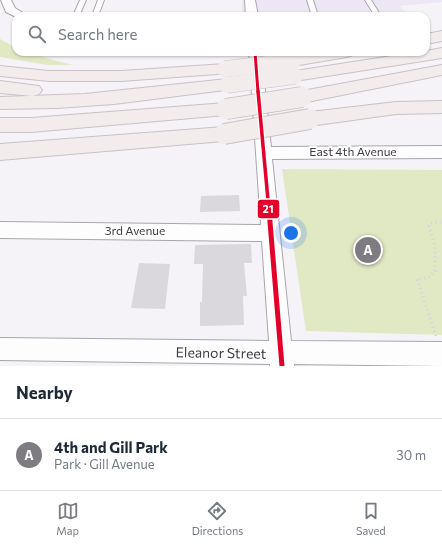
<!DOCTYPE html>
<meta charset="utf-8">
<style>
body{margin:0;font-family:Commissioner,sans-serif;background:#f6f6f7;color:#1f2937}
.you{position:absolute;left:291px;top:233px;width:14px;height:14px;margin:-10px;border:3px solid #fff;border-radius:50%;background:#1a73e8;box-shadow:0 0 0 6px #1a73e833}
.badge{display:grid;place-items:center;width:26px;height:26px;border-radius:50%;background:#7e7b81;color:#fff;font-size:13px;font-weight:700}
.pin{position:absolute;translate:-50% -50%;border:2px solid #fff;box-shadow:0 1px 4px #0006}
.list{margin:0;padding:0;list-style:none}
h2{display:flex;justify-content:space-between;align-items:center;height:52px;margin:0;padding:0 16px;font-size:17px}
h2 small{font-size:13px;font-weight:400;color:#747a83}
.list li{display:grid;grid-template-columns:26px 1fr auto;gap:12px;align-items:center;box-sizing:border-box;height:72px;padding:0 16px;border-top:1px solid #e0e1e3}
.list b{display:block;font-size:15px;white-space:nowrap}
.list p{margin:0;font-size:13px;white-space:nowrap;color:#747a83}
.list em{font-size:13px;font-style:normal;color:#747a83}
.icon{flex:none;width:22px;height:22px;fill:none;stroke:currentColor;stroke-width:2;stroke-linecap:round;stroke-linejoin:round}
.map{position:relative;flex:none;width:442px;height:366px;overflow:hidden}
.search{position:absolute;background:#fff;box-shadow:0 1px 3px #0004;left:12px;right:12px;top:12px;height:44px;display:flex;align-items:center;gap:10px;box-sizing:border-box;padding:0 14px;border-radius:12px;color:#747a83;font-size:15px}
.sheet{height:124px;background:#fff}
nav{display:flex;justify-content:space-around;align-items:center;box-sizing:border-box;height:56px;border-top:1px solid #e0e1e3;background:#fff;font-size:11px;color:#747a83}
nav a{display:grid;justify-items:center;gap:2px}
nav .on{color:#7e7b81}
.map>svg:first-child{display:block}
.built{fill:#ede6f4}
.green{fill:#e1e9c4}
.building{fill:#dad8dd}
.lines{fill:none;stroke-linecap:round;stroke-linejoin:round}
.lane-casing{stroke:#a9a6ab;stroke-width:2}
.street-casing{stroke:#a9a6ab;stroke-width:2}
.highway-casing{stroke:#cac2c4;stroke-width:2}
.path{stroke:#d4d2d6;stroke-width:3;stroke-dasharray:1 3.5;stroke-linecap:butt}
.lane{fill:#fefdfe;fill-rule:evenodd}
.street{fill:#fefdfe;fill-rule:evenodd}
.highway{fill:#f2ecec;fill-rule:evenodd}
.highway-bridge-far1-casing{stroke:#cac2c4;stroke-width:17;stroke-linecap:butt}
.highway-bridge-casing{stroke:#cac2c4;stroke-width:22;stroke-linecap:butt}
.highway-bridge-far1{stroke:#f2ecec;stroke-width:16}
.highway-bridge{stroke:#f2ecec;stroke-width:20}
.bus-1-far2-casing{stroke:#fff;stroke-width:5}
.bus-1-far1-casing{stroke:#fff;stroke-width:6}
.bus-1-casing{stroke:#fff;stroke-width:8}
.bus-1-far2{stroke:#e4002b;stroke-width:3}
.bus-1-far1{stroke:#e4002b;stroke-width:3.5}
.bus-1{stroke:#e4002b;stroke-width:5}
.labels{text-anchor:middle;stroke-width:4;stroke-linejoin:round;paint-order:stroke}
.street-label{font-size:12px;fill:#3e3b41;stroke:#fff}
.near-street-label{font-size:14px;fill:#3e3b41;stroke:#fff}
.line-badge{stroke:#fff;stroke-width:1.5}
.badge-label{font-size:11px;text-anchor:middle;font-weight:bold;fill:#fff}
</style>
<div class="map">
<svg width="442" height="366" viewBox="0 0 442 366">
<rect width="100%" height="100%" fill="#f5f2f8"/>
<!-- built -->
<polygon class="built" points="242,0 442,0 442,2 400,6 409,16 242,16"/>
<!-- green -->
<g class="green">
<path d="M0,39L16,48V52C36,52 54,62 74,65H48L0,57Z"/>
<polygon points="282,169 442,170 442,335 306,331"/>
</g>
<!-- building -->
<g class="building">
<polygon points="239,195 240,211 200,212 201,196"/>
<polygon points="251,244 252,263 244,263 247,296 243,296 244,325 200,326 200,302 202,302 203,264 194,264 195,245"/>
<polygon points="139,263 170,264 165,309 131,308"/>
</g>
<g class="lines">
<defs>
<g id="lane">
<polygon points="80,0 86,0 79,16 73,16"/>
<polygon points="98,0 104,0 98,16 92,16"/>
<polygon points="307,0 313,0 318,16 312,16"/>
<polygon points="365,0 371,0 381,16 375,16"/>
</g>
<g id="street">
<polygon points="1,0 11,0 15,8 28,16 16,16 16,17 6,12"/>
<polygon points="245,0 255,0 258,16 246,16"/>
<polygon points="249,52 261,52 271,147 442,146 442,158 272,159 291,341 442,342 442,366 294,364 294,366 270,366 270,364 0,360 0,338 269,341 262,241 0,238 0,222 261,225"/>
</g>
<g id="highway">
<polygon points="442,31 442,41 426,44 426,34"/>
<polygon points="442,48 442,58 295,81 289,80 286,76 289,72 295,71 417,52 426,52 426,51"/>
<polygon points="318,52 355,52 353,55 347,57 293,66 287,64 285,61 287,58"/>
<polygon points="225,64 231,65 233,69 231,73 121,81 49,81 0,76 0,66 49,71 121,71"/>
<polygon points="442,65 442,75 302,103 296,101 293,97 296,93 302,91"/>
<polygon points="227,79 233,81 236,85 233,89 114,104 57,108 0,109 0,97 85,94"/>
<polygon points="0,81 39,86 42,90 39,94 33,96 0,93"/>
<polygon points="442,101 442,113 396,114 310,126 303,124 300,119 303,114 310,112 396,102"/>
<polygon points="226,103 233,105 235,109 233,113 226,115 31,132 0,132 0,118 31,118"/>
<polygon points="224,127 231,129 234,134 231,139 224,141 0,160 0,144"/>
</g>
</defs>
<!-- lane casing -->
<use href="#lane" class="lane-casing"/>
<!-- street casing -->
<use href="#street" class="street-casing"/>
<!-- highway casing -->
<use href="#highway" class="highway-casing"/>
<!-- path -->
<polyline class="path" points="436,336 417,279 428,278 435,271 435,247 429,226 431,223 442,222"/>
<!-- lane -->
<use href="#lane" class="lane"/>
<!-- street -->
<use href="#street" class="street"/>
<!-- highway -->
<use href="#highway" class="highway"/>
<defs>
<g id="highway-bridge-far1">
<polyline points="225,69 293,61"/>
<polyline points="227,85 295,76"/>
</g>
<g id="highway-bridge">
<polyline points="226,109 302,97"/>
<polyline points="224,134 310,119"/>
</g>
</defs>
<!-- highway-bridge-far1 casing -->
<use href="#highway-bridge-far1" class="highway-bridge-far1-casing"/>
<!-- highway-bridge casing -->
<use href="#highway-bridge" class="highway-bridge-casing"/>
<!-- highway-bridge-far1 -->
<use href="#highway-bridge-far1" class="highway-bridge-far1"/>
<!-- highway-bridge -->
<use href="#highway-bridge" class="highway-bridge"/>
<defs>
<polyline id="bus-1-far2" points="255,52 258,92"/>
<polyline id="bus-1-far1" points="258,91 269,211"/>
<polyline id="bus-1" points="269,210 282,366"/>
</defs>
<!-- bus-1-far2 casing -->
<use href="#bus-1-far2" class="bus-1-far2-casing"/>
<!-- bus-1-far1 casing -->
<use href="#bus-1-far1" class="bus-1-far1-casing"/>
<!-- bus-1 casing -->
<use href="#bus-1" class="bus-1-casing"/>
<!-- bus-1-far2 -->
<use href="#bus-1-far2" class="bus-1-far2"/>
<!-- bus-1-far1 -->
<use href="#bus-1-far1" class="bus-1-far1"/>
<!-- bus-1 -->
<use href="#bus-1" class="bus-1"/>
</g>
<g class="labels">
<!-- street labels -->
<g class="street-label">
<text x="353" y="156">East 4th Avenue</text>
<text x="135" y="235">3rd Avenue</text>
</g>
<!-- near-street labels -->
<g class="near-street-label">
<text transform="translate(221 353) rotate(1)" y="5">Eleanor Street</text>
</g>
</g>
<rect class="line-badge" x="257" y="199" width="23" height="20" rx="4" fill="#e4002b"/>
<g class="badge-label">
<text x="268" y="213">21</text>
</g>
</svg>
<div class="you"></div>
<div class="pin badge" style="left:368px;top:250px">A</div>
<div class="search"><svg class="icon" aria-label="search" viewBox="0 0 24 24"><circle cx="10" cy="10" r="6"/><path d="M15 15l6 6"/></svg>Search here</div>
</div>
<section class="sheet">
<h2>Nearby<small></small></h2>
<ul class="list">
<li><span class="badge">A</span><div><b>4th and Gill Park</b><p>Park · Gill Avenue</p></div><em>30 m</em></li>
</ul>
</section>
<nav>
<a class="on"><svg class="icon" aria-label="map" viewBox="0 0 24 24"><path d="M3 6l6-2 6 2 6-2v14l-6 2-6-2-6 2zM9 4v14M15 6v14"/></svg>Map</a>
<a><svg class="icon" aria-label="directions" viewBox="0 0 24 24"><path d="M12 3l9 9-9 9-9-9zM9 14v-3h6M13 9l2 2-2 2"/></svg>Directions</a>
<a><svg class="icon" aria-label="saved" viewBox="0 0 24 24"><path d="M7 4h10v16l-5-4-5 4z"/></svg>Saved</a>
</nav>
